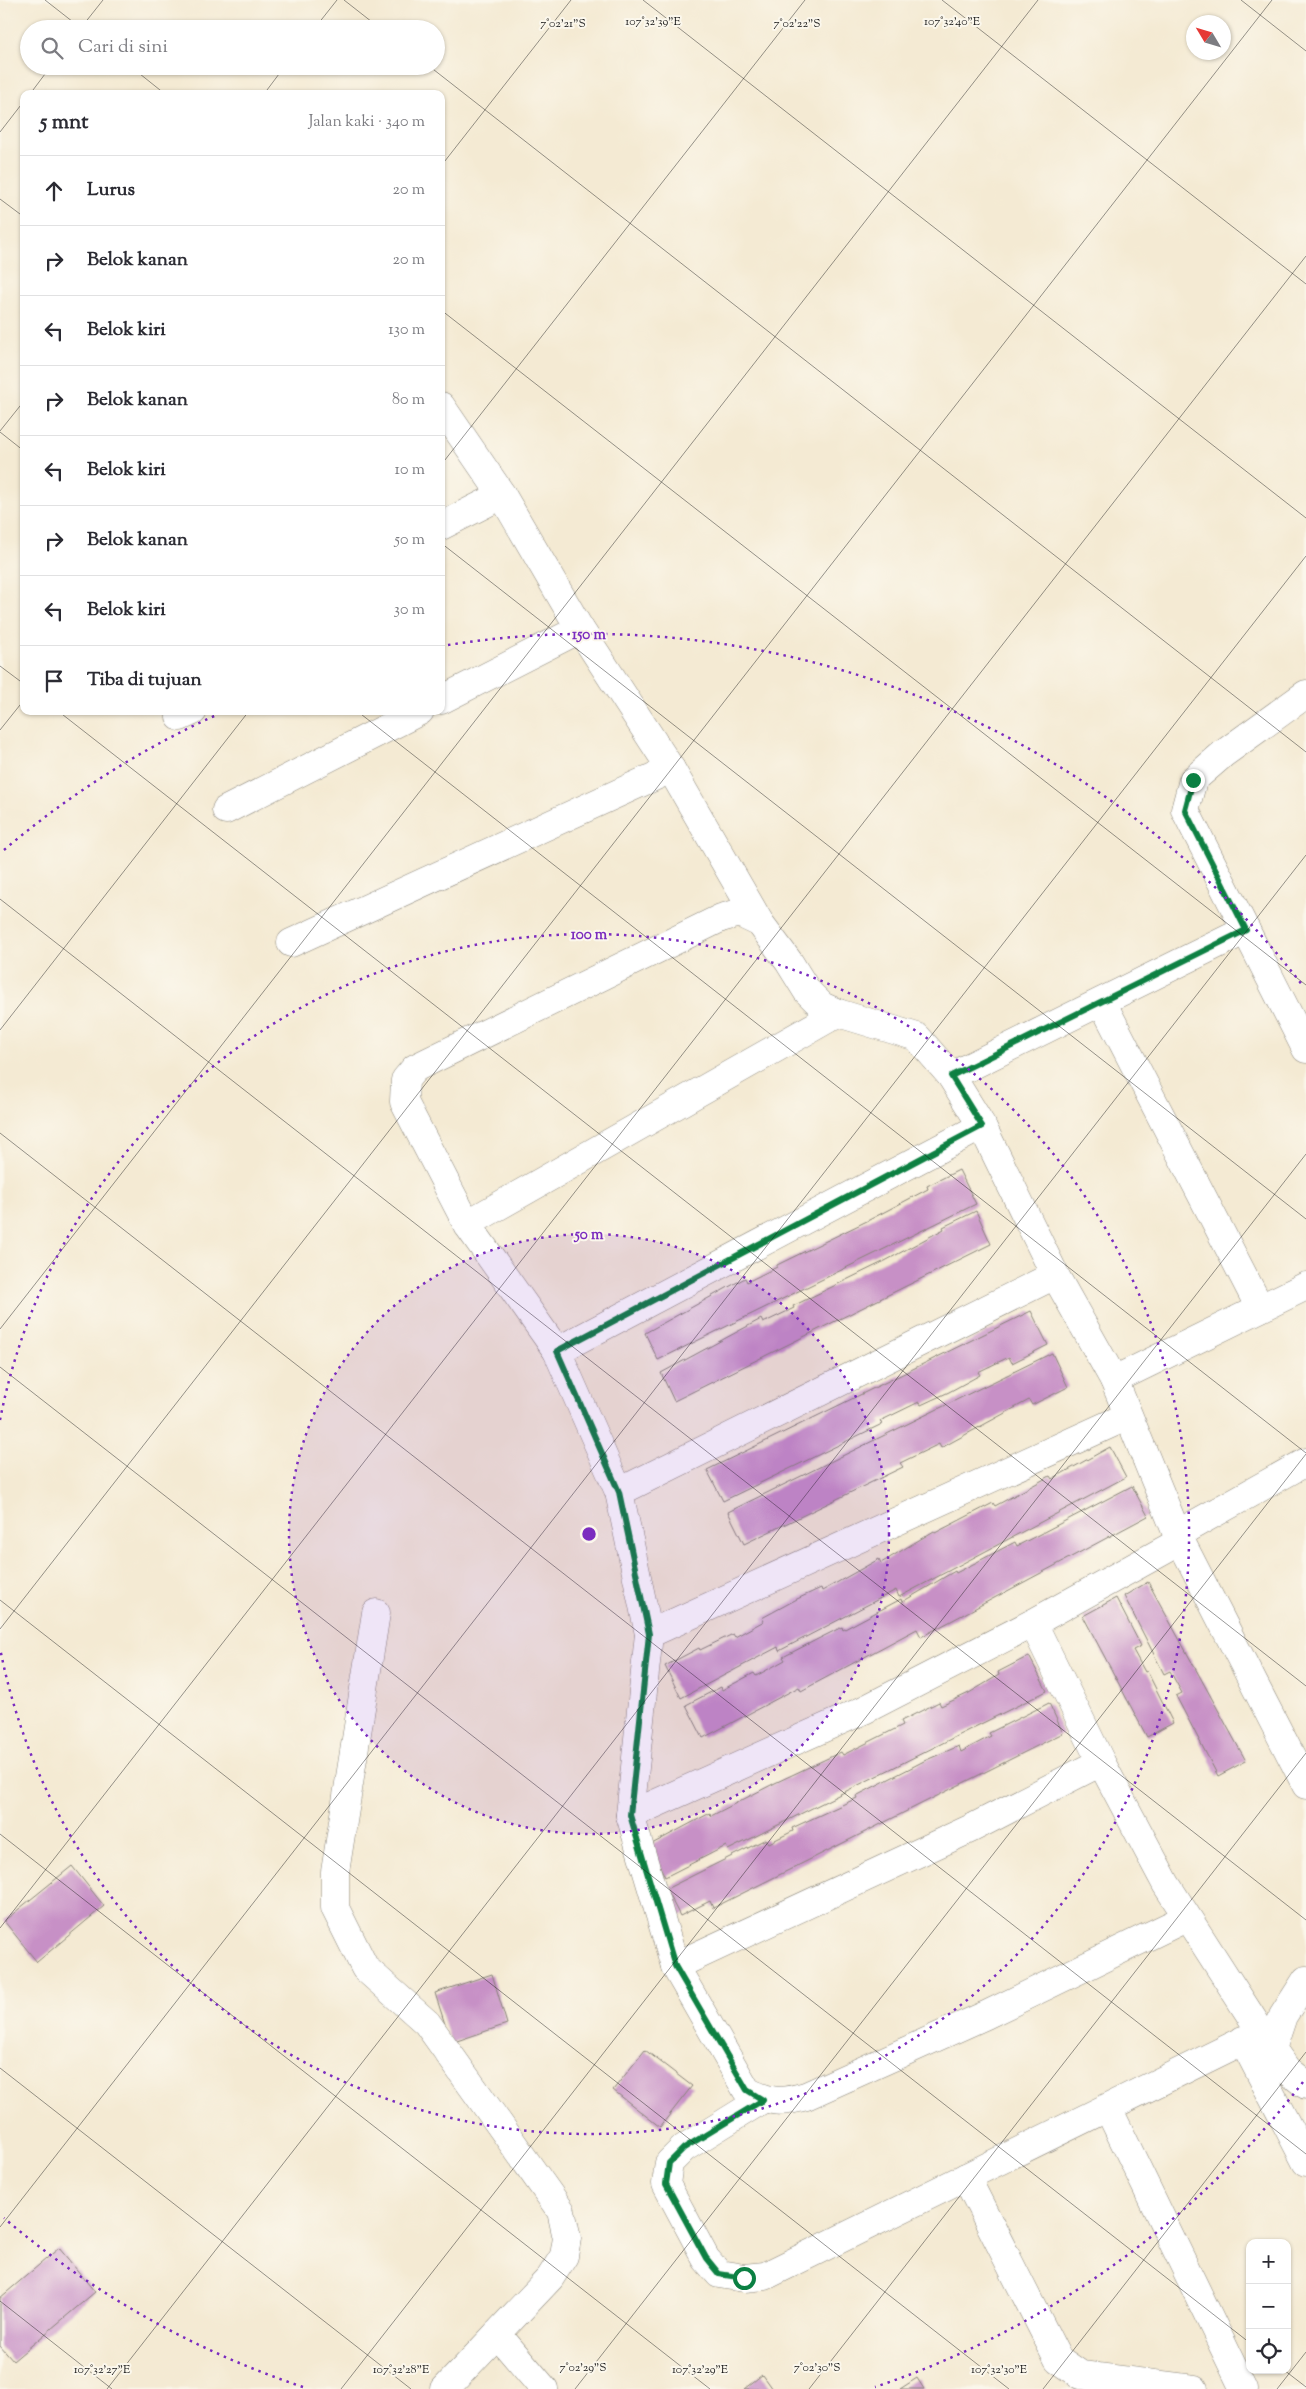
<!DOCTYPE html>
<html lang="id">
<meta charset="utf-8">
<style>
body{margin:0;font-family:"Sorts Mill Goudy",serif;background:#f7f7f7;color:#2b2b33}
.controls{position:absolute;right:15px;bottom:15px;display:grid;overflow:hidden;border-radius:10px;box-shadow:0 1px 4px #0004}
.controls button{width:45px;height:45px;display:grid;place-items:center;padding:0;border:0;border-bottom:1px solid #e1e1e2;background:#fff;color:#2b2b33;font:25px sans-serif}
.compass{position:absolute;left:1186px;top:15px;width:45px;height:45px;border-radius:50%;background:#fff;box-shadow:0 1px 4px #0004;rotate:308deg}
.stop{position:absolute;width:15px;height:15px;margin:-11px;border:4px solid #0b8043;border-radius:50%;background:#fff}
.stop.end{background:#0b8043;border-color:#fff;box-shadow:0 1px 5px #0008}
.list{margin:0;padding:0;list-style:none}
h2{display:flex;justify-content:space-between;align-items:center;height:65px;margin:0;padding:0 20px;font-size:21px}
h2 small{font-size:16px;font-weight:400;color:#7c7c81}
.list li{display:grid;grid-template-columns:32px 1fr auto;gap:15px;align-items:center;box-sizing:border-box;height:70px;padding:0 20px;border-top:1px solid #e1e1e2}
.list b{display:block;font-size:19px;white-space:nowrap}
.list em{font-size:16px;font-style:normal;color:#7c7c81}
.icon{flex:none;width:28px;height:28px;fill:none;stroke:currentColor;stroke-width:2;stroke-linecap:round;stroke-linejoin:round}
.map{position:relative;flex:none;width:1306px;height:2389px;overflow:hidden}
.search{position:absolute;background:#fff;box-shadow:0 1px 4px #0004;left:20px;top:20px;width:425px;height:55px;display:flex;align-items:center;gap:12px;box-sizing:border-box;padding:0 18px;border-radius:28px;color:#7c7c81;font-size:19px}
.panel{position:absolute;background:#fff;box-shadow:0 1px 4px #0004;left:20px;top:90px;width:425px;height:625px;border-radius:10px}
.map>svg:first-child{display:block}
.building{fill:#c790c6}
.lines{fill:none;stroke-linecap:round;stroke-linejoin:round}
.minor-casing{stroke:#888378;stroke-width:29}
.minor{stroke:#fff;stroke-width:28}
.route{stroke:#0b8043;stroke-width:6}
.ticks{fill:none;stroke:#1c1c1c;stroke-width:1;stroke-opacity:0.45}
.ring{fill:none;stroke:#7b2cbf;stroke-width:2.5;stroke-dasharray:2.5 5}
.ticks-label{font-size:12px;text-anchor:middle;fill:#1c1c1c;stroke:#fbf7ec;stroke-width:4;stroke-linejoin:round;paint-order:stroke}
.centre{fill:#7b2cbf;stroke:#fbf7ec;stroke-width:2.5}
.ring-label{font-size:15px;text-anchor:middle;font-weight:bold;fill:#7b2cbf;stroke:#fbf7ec;stroke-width:4;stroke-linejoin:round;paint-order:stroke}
</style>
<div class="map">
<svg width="1306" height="2389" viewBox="0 0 1306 2389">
<rect width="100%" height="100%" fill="#fbf7ec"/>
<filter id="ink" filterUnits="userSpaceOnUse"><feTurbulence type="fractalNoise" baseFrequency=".02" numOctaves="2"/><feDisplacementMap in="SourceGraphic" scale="10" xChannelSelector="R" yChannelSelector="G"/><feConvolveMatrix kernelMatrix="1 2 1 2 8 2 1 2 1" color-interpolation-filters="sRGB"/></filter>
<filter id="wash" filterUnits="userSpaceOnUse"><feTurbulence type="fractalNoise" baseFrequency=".0096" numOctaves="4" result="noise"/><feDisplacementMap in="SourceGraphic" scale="20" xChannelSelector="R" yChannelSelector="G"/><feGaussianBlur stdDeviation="1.12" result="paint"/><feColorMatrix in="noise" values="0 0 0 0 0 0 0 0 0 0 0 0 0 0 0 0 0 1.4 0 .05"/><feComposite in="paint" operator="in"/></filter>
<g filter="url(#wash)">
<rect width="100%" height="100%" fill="#f4ead3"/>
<g id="blocks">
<!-- building -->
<g class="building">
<polygon points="959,1170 976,1204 658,1360 645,1333 745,1278 747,1282 777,1267 777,1265 869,1220 928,1189 927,1186"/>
<polygon points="976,1211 991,1244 674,1401 661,1373 761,1319 763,1323 794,1308 793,1306 885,1261 944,1229 943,1227"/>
<polygon points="1031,1311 1048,1345 1012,1363 1009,1357 978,1372 980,1375 949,1392 921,1405 919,1402 880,1421 882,1424 723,1501 707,1470"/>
<polygon points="1052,1353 1068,1387 1032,1405 1029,1400 941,1448 939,1444 900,1463 903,1467 744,1544 728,1512"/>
<polygon points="1110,1447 1126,1477 899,1597 896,1590 779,1651 778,1647 681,1698 665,1666 699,1648 700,1650 733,1634 735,1637 764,1621 762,1618 797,1599 821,1588 822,1591 879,1559 881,1563 934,1531 935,1533 993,1503 995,1506 1050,1476 1052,1479"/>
<polygon points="1132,1486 1148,1516 921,1637 917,1629 801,1691 799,1687 703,1738 686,1705 721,1687 722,1690 754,1673 756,1676 785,1660 783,1657 818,1639 842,1627 843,1630 901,1599 902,1602 955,1571 956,1573 1015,1542 1017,1546"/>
<polygon points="1148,1582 1246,1761 1218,1776 1176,1696 1182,1693 1170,1671 1164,1674 1124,1596"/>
<polygon points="1116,1598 1141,1646 1133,1650 1145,1672 1147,1671 1173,1723 1147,1737 1083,1616"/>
<polygon points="1029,1656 1047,1691 728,1850 726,1846 665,1877 650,1845 710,1813 711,1816 775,1783 841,1752 843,1755 903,1725 901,1721 939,1702 941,1706 969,1693 999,1675 998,1672"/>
<polygon points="1049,1703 1063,1733 713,1908 710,1901 680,1916 666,1889 766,1839 769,1843 793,1831 792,1828 857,1798 856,1796 924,1761 959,1746 961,1752 991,1736 989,1733"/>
<polygon points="72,1866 104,1906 37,1962 4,1921"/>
<polygon points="492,1974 507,2024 451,2043 435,1993"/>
<polygon points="645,2050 692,2086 660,2127 613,2090"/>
<polygon points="59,2248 95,2292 13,2361 0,2346 0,2298"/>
<polygon points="762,2375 772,2389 744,2389"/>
<polygon points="917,2378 924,2389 900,2389"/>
</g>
</g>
</g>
<g filter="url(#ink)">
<use href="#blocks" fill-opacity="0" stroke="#888378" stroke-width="1"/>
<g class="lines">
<defs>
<g id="minor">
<polyline points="441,406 502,495 580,629 671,769 760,923"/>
<polyline points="441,526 502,495"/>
<polyline points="1306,694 1223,754 1193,780 1185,810 1306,1049"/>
<polyline points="441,700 580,629"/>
<polyline points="180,717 193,711"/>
<polyline points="226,810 420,711"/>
<polyline points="291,943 671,769"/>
<polyline points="1102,1002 1260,1308"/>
<polyline points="951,1076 1246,930"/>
<polyline points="467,1224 838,1013"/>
<polyline points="557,1351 982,1126"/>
<polyline points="1114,1380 1306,1286"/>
<polyline points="619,1492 1055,1275"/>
<polyline points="1177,1534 1306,1462"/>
<polyline points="376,1613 335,1872 335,1908 365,1968 427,2023 561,2211 567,2238 564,2256 550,2278 445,2389"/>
<polyline points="1033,1623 1101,1762 1166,1884 1272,2049"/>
<polyline points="649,1634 1128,1416"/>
<polyline points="630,1815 864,1710 1033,1623 1181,1541"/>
<path d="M1186,1918L986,2015L806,2096C782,2103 770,2103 747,2091L675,1966L630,1815L649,1634L619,1492L557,1351L467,1224L404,1102L405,1080L415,1068L721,918L739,913L760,923L789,962L807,991L822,1006L838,1013L917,1037L951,1076L982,1126L1055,1275L1114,1380L1177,1534L1306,1785"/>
<polyline points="675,1966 972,1828 1101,1762"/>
<polyline points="1306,1980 1283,2016 1272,2049 1287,2070 1306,2085"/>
<polyline points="1243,2040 1306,2162"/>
<polyline points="763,2099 684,2148 669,2163 666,2184 706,2259 719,2274 744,2278 765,2276 1261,2032"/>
<polyline points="1108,2108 1244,2389"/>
<polyline points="966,2177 1058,2359 1081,2375 1194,2389"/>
<polyline points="497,2334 544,2389"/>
</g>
</defs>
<!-- minor casing -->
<use href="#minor" class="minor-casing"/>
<!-- minor -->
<use href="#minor" class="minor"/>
</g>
</g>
<g class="lines" filter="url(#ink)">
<!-- route -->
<polyline class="route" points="744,2278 719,2274 706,2258 666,2184 669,2163 684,2148 763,2100 747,2090 675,1966 630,1815 649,1634 619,1492 557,1351 982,1126 951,1076 1246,930 1185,810 1193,780"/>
</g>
<!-- ticks -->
<path class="ticks" d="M45,0L82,29M344,0L381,29M643,0L1306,518M942,0L1306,284M1241,0L1306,51M80,29L103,0M314,29L337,0M130,66L165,94M429,66L1306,752M30,94L51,66M264,94L285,66M0,132L24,101M441,166L571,0M0,199L24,217M441,310L1306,985M0,431L24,401M0,432L24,451M441,465L805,0M441,543L1306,1219M0,666L24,684M58,711L1306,1686M357,711L1306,1453M0,730L24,700M0,899L1306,1920M0,1030L249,711M0,1133L1306,2154M0,1329L1038,0M0,1367L1250,2343M0,1600L1009,2389M0,1629L1272,0M0,1834L710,2389M0,1928L1306,256M0,2068L411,2389M0,2227L1306,556M0,2301L112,2389M1284,2370L1306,2387M107,2389L1306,855M341,2389L1306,1154M575,2389L1306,1454M809,2389L1306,1753M1043,2389L1306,2052M1277,2389L1306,2352"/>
<!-- distance rings -->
<circle cx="589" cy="1534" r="300" fill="#7b2cbf" fill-opacity=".12"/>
<g class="ring">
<circle cx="589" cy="1534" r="300"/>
<path d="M0 1420A600 600 0 1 1 0 1648"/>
<path d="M1303 2082A900 900 0 0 1 875 2387M303 2387A900 900 0 0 1 4 2218M4 850A900 900 0 0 1 223 712M448 645A900 900 0 0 1 1303 986"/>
</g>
<g class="ticks-label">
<text x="653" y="25">107°32'39"E</text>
<text x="952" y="25">107°32'40"E</text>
<text x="563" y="27">7°02'21"S</text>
<text x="797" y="27">7°02'22"S</text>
<text x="583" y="2371">7°02'29"S</text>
<text x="817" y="2371">7°02'30"S</text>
<text x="102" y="2373">107°32'27"E</text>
<text x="401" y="2373">107°32'28"E</text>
<text x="700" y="2373">107°32'29"E</text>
<text x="999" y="2373">107°32'30"E</text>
</g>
<circle cx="589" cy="1534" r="8" class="centre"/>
<g class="ring-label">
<text x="589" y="639">150 m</text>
<text x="589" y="939">100 m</text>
<text x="589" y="1239">50 m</text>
</g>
</svg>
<div class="controls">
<button>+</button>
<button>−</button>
<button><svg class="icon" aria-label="locate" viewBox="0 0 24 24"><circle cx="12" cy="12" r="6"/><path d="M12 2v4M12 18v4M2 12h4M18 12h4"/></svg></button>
</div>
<svg class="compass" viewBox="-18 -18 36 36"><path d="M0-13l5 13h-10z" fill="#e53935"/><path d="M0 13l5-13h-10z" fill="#7c7c81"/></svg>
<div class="stop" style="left:744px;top:2278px"></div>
<div class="stop end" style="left:1193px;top:780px"></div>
<div class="search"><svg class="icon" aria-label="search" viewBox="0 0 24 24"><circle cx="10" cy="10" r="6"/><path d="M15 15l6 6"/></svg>Cari di sini</div>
<section class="panel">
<h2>5 mnt<small>Jalan kaki · 340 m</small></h2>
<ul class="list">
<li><svg class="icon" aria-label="ahead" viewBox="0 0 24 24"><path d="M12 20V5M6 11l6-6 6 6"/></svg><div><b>Lurus</b></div><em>20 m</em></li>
<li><svg class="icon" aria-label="right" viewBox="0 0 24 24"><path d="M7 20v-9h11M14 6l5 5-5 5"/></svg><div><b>Belok kanan</b></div><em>20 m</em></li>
<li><svg class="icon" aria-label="left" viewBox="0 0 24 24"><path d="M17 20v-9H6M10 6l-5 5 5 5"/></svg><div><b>Belok kiri</b></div><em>130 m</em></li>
<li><svg class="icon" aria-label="right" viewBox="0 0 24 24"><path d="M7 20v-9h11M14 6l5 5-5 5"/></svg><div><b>Belok kanan</b></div><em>80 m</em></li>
<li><svg class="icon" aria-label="left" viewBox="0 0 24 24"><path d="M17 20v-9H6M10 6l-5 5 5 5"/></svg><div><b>Belok kiri</b></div><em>10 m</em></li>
<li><svg class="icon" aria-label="right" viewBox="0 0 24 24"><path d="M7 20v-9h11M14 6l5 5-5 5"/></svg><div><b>Belok kanan</b></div><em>50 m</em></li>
<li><svg class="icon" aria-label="left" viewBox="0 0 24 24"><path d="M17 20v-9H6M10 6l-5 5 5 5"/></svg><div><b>Belok kiri</b></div><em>30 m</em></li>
<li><svg class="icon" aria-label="arrive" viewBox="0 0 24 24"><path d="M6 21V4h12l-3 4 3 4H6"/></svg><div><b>Tiba di tujuan</b></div></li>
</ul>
</section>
</div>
